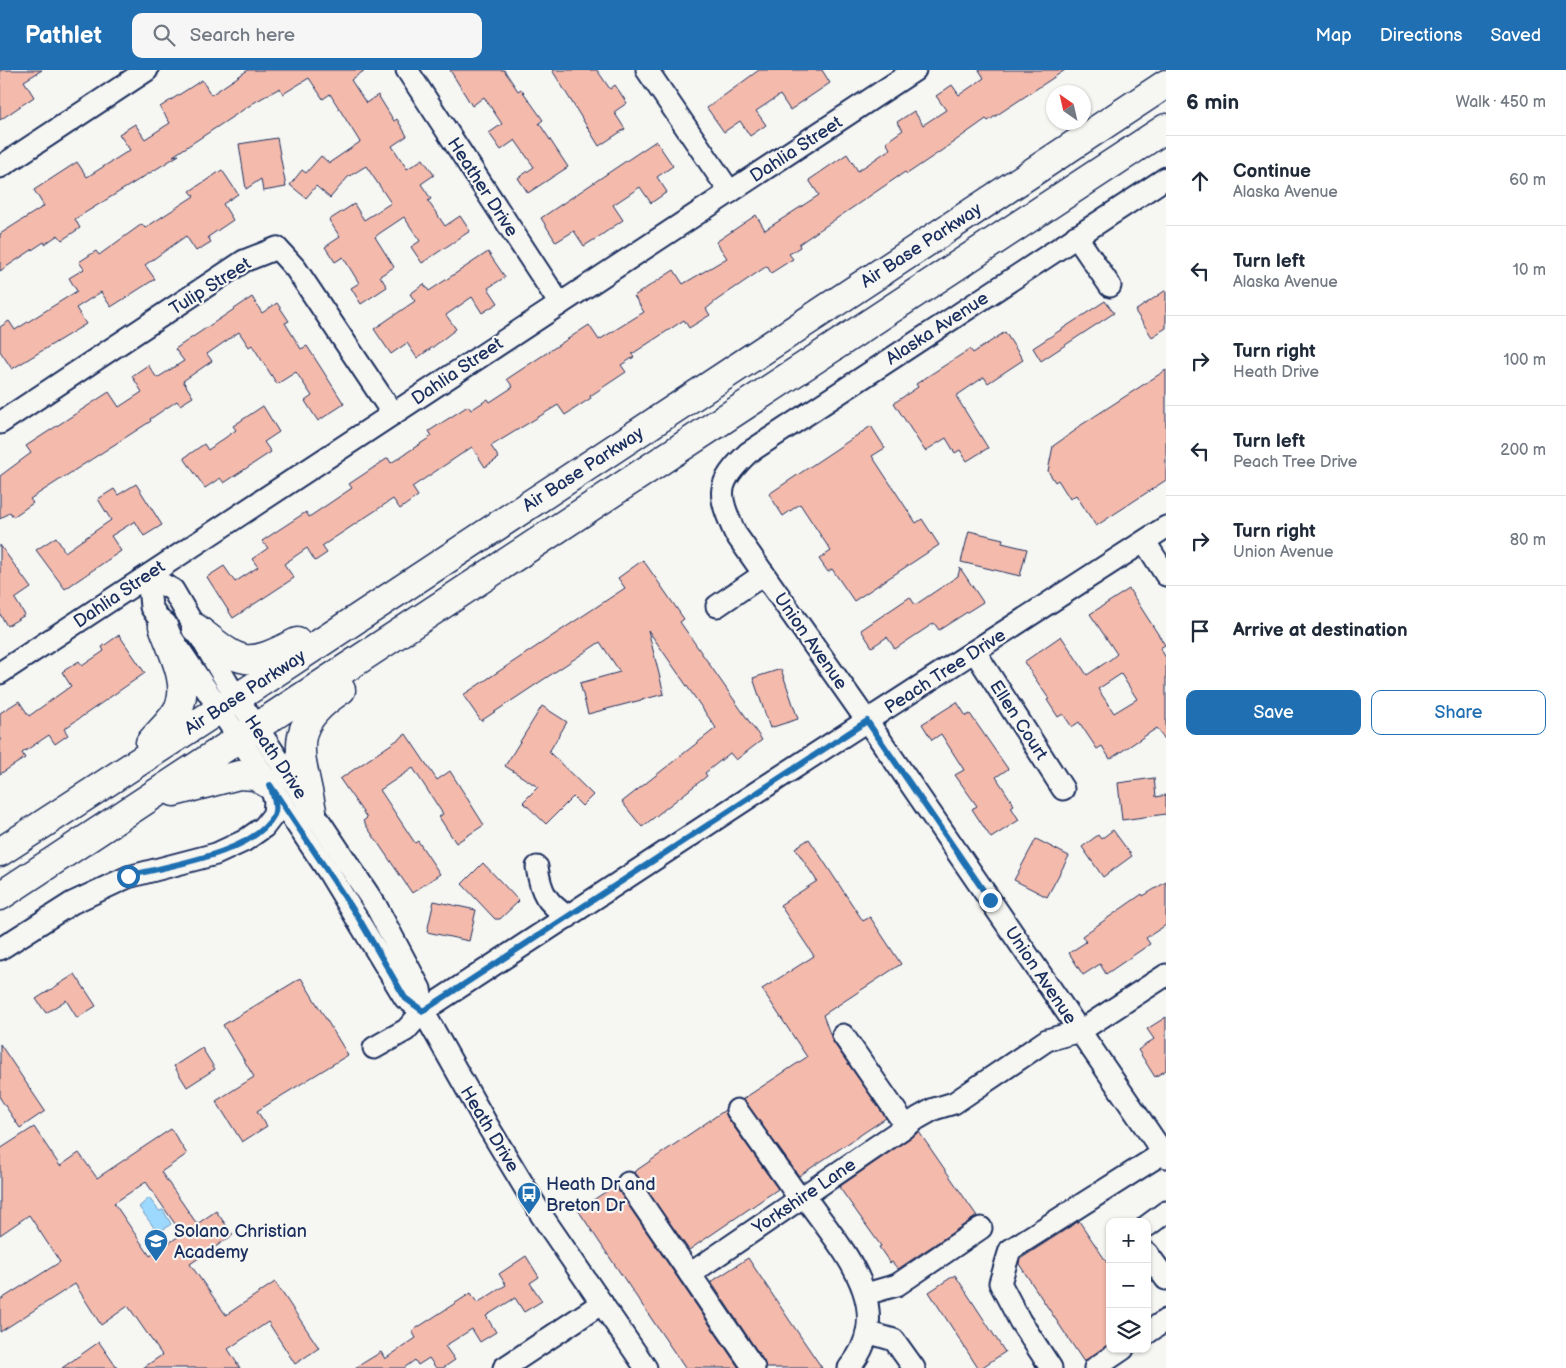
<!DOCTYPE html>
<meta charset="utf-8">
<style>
body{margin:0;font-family:"Balsamiq Sans",sans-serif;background:#f6f6f7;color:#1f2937}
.controls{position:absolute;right:15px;bottom:15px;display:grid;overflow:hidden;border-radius:10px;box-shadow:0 1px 4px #0004}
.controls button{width:45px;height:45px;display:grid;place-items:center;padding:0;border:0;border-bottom:1px solid #e0e1e3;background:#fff;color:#1f2937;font:25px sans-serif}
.compass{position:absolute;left:1046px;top:15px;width:45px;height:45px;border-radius:50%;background:#fff;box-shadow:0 1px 4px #0004;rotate:326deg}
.stop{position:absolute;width:15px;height:15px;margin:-11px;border:4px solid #1f6fb2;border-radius:50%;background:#fff}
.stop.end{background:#1f6fb2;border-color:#fff;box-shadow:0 1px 5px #0008}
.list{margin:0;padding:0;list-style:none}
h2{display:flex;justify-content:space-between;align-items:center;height:65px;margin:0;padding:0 20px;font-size:21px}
h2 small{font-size:16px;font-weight:400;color:#747a83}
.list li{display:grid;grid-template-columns:32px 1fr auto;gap:15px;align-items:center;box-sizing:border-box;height:90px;padding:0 20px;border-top:1px solid #e0e1e3}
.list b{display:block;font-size:19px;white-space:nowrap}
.list p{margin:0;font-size:16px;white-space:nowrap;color:#747a83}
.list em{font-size:16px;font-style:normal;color:#747a83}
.actions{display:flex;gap:10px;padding:15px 20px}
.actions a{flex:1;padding:11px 0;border:1px solid #1f6fb2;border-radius:10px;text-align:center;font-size:18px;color:#1f6fb2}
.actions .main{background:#1f6fb2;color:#fff}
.icon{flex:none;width:28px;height:28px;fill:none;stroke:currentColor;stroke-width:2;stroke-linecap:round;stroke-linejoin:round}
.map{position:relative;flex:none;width:1166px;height:1298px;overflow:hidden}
header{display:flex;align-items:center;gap:30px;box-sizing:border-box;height:70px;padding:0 25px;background:#1f6fb2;color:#fff}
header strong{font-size:24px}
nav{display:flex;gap:28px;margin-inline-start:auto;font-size:18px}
.search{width:350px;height:45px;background:#f6f6f7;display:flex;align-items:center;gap:12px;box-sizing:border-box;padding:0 18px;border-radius:10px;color:#747a83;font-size:19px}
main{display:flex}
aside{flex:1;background:#fff}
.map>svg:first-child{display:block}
.water{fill:#9dd9fe;stroke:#6995be}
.building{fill:#f4baac;stroke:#1b2f5e;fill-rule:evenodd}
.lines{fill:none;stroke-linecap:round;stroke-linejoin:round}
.minor-casing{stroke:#1b2f5e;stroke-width:25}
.major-casing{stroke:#1b2f5e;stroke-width:31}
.minor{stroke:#f6f6f2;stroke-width:21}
.major{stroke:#f6f6f2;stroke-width:28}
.route{stroke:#1f6fb2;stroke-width:6}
.labels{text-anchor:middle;stroke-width:4.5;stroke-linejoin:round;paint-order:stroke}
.street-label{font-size:18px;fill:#1b2f5e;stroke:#f6f6f2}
.poi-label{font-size:18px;fill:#1b2f5e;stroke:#f6f6f2;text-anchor:start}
</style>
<header>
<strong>Pathlet</strong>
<div class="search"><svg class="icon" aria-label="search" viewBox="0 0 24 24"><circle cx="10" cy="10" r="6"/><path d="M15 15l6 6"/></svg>Search here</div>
<nav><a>Map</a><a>Directions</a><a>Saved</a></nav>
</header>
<main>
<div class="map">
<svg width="1166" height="1298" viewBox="0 0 1166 1298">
<rect width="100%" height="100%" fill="#f6f6f2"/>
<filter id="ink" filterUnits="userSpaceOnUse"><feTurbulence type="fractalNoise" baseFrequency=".02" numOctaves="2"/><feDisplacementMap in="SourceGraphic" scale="10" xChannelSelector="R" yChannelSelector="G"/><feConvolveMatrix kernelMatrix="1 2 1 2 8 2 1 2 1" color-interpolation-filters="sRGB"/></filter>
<g filter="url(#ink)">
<!-- water -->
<polygon class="water" points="149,1128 159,1141 163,1140 171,1154 158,1163 139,1137"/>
<!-- building -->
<g class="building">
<polygon points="0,0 42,0 24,11 34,27 0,50"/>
<polygon points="248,0 365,0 351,10 366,33 378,25 394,51 397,49 407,66 392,76 407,99 423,89 434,105 421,114 431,129 428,131 445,156 460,146 470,161 422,193 411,177 420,171 404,147 380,163 375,167 394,197 380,206 387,217 361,234 351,218 359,213 343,187 335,192 325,177 340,167 329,150 354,134 364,150 391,133 366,96 348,107 330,128 316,116 306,128 290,115 302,100 306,103 321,86 329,93 360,72 330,24 323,29 309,8 283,24 280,18 255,32 173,86 179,85 75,149 80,158 62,170 58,165 45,174 44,172 0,201 0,164 44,136 34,120 77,92 87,107 130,80 119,64 135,54 145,69 170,53 160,37 202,10 211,25"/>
<polygon points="450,0 504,0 518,21 521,19 543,50 539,53 568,97 528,123 518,108 534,97 515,70 501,80 489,63 502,54 484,27 472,36"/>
<polygon points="552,0 597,0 610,19 615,15 627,33 614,42 625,59 599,76"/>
<polygon points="759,0 822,0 830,13 790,40 780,25 756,41 766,55 750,66 740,51 724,62 707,38"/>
<polygon points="979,0 1065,0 988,51 986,49 941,81 907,104 905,102 799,174 800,177 789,184 793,189 771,203 767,196 717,230 706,239 710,245 689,258 684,250 632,284 634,287 621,295 626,302 590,326 591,328 565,345 558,335 491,376 499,388 485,397 472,377 412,417 418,426 400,439 393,429 322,476 327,483 315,491 307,478 284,494 294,508 233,548 207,507 224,496 235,512 258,497 252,489 268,478 262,471 280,459 306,442 309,447 352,418 349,414 388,388 391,393 432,366 429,361 468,336 471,340 488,329 490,332 513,317 507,309 589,255 599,270 644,242 634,226 674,200 683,214 727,188 716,172 756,145 765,160 819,125 809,110 847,84 858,101 890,79 886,72 903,60 897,52 914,41 923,55 946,40 936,26 952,15 959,25 984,8"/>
<polygon points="277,68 286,117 263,121 261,109 246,119 239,74"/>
<polygon points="656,71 673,96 657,107 667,122 651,133 640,117 613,135 623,150 600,166 584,176 574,161 556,172 541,148"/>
<polygon points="222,100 238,124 223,134 233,150 208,167 211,172 196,181 186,166 145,195 155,209 111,237 101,222 76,238 86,254 12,299 0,281 0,257 9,251 15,260 77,221 69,208 84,199 79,192 96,181 99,185 142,154 145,158 194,126 190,121"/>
<polygon points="488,182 505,207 488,218 498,233 482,243 472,227 446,245 456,259 433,277 417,288 407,273 391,284 374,259 415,231 410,224 424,214 429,221"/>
<polygon points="1166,220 1166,258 1152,267 1135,241"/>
<polygon points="252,227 262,243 277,233 289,251 285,253 301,279 307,276 344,334 318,351 305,331 312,326 296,302 277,314 252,275 249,277 239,262 207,284 212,291 183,311 193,327 180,335 177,331 150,349 151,351 30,429 33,433 13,447 10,442 0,449 0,406 31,383 26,376 109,322 119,337 142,322 132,306 148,295 157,308 184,291 175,279"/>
<polygon points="1105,231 1114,243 1041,291 1033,278"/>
<polygon points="1005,262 1023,290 988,313 984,307 956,326 988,378 967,391 960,380 955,383 946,368 925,381 894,333 918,317 916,314 970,279 973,283"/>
<polygon points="1166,300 1166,410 1096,456 1076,425 1070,429 1058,410 1055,412 1048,401 1053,376 1076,360 1075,359"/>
<polygon points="263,336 279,362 264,372 271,382 224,413 220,408 205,418 184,388 204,374 208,380 236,360 233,356"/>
<polygon points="871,356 885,378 872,386 916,453 922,449 939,475 854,531 832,499 828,502 819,489 831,481 800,434 783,446 769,424"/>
<polygon points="136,414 162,455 144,466 135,451 111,466 121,481 65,519 36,480 56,467 65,482 111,450 98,429 114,419 118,425"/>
<polygon points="969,461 1003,469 1002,473 1027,479 1020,506 961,492"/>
<polygon points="0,475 31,518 15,529 25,545 7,556 0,544"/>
<polygon points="643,490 684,549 680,552 762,670 736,690 730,683 705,703 707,706 642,757 622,732 716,658 648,560 664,624 588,644 580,613 620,602 600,572 481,651 463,625 625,518 618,508"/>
<polygon points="960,498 983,532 939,560 934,553 895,579 887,567 872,577 861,560 910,527 915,535 958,506"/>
<path d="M1129,519L1165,575L1160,578L1166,588V671L1157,658L1110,689L1102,676L1097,679L1079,652L1072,657L1063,644L1058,647L1047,630L1049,629L1024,592L1061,566L1087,605L1111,589L1117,584L1090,544ZM1121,604L1137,629L1114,643L1098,619Z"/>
<polygon points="119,565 145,603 64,659 68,665 55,674 49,665 22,683 25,688 0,704 0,643 19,631 29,646 71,616 62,602 79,591 82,596 104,581 102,577"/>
<polygon points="781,599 798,649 770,658 753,608"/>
<polygon points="957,632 966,646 970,644 1008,699 996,707 1014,735 1011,737 1019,750 991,768 972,739 977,736 955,705 964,700 941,664 932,670 922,654"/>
<polygon points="542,636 567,652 549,682 593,725 582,736 573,727 546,754 523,732 538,717 505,696"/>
<polygon points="406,664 437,710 450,701 484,755 456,773 439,747 443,744 413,698 380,720 415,773 418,771 440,804 412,823 363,751 367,748 340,709"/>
<polygon points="1154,708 1156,727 1166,725 1166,744 1122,750 1118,713"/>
<polygon points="1113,760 1132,786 1103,807 1082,777 1098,765 1101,769"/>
<polygon points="809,769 863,851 870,847 901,894 823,945 833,972 886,1048 799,1106 743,1029 807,987 762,919 814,886 780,835 817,811 795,778"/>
<polygon points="1036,769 1069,786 1047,827 1014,810"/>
<polygon points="483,793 519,831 500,849 495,849 462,814"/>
<polygon points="1166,812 1166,855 1146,868 1150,874 1106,904 1100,894 1083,905 1069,883 1086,872 1082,866 1142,824 1143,826"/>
<polygon points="434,831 476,840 469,871 427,862"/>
<polygon points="75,904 96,936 77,948 66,930 46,943 36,929"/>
<polygon points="301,908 348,985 257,1041 267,1056 242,1072 216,1031 254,1007 223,955"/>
<polygon points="1166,947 1166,1000 1155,1007 1138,980 1154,969 1147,959"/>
<polygon points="0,974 45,1041 20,1058 0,1028"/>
<polygon points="202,978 215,999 187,1017 174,996"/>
<polygon points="725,1040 727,1047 778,1119 689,1180 634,1102"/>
<path d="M34,1057L60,1096L79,1083L97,1108L171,1059L187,1084L161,1102L197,1154L216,1141L233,1165L190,1194L226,1245L275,1212L319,1278L295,1294L268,1252L228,1279L240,1298H143L162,1285L128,1236L101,1255L75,1214L0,1262V1230L60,1192L29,1145L0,1165V1079ZM146,1112L182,1164L150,1186L114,1133Z"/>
<polygon points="919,1062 977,1146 898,1199 892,1192 890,1193 879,1177 881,1176 839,1117"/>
<polygon points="616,1115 618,1120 739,1298 685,1298 604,1179 578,1140"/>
<polygon points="1079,1151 1110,1197 1110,1273 1084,1292 1019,1194 1020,1189"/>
<polygon points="526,1186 539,1207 530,1213 542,1231 524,1242 515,1228 486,1246 496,1262 480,1272 472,1259 445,1276 455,1290 443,1298 436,1298 429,1288 418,1295 415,1290 404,1298 355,1298 381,1282 385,1289 416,1268 412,1261 471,1223 477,1233 506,1215 499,1204"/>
<polygon points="748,1188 790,1251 822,1298 766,1298 764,1291 711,1212"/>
<polygon points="955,1205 1005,1282 981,1298 978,1298 929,1222"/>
<polygon points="99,1272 117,1298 62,1298"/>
</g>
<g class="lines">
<defs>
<g id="minor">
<polyline points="407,0 560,234"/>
<polyline points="647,0 730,122"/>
<polyline points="0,97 147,0"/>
<path d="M1166,108L748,383C716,414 717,423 735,463L879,668L1166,1087"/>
<polyline points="1076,166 1110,216"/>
<polyline points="0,353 244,191 277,178 296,199 393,344"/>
<polyline points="1145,472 1166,505"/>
<polyline points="148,506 173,520 228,614 376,836 420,919 423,941 486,1053 542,1146 646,1298"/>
<polyline points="148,506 151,537 328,801 405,928 423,941"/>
<polyline points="717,536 764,504"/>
<polyline points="975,582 1063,719"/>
<polyline points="0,603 915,0"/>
<path d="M537,797C541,823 546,832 568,847"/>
<polyline points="0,879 72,833 128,807 216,784 244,771 264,757 274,744 275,731 271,718"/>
<polyline points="843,965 906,1056"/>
<polyline points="374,978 406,960 423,941 780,707 1166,457"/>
<polyline points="737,1040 800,1129"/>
<polyline points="628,1113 754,1298"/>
<path d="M804,1126C839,1176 900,1238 849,1298"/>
<polyline points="1147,1156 1166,1142"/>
<polyline points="1147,1183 1166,1209"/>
<polyline points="690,1204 918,1048 934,1039 954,1033 1047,970 1080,961 1166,905"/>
<polyline points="866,1224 897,1215 981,1158"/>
<polyline points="867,1262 894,1270 914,1298"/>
<polyline points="1147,1263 1166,1250"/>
<polyline points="504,1298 602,1233"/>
<polyline points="1051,1298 1020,1251 1000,1213 1010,1180 1163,1083"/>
<polyline points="1095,1298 1123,1279"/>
</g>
<g id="major">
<path d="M196,558C241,593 243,600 297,572"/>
<path d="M150,673C159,662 173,650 179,637C190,612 171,579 163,556"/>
<polyline points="174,722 239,705 255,706 270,715"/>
<path d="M312,741C302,684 283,658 341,620"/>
<polyline points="0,782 249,620 1166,14"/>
<polyline points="0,826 1166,58"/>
</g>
</defs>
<!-- minor casing -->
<use href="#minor" class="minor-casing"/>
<!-- major casing -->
<use href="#major" class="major-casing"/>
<!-- minor -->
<use href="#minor" class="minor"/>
<!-- major -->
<use href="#major" class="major"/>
</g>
</g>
<g class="lines" filter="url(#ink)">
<!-- route -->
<path class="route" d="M128,806C166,796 254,784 274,745C278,737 273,724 270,715L358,847L405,928L423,941L867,651L990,830"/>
</g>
<!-- icons -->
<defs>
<symbol id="bus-pin" viewBox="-11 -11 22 30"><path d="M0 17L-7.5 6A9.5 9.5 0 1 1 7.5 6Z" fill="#1f6fb2" stroke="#f6f6f2"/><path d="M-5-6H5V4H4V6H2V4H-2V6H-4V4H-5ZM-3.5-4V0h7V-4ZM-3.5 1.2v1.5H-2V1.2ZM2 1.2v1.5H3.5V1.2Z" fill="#fff"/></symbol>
<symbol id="school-pin" viewBox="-11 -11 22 30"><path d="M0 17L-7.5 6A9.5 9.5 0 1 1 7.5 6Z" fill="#1f6fb2" stroke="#f6f6f2"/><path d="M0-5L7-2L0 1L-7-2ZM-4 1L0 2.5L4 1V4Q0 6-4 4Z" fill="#fff"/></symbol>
</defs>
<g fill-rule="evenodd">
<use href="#bus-pin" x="515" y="1110" width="28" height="38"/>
<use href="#school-pin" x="142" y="1157" width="28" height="38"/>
</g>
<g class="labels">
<!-- street labels -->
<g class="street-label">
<text transform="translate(796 79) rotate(-33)" y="6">Dahlia Street</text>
<text transform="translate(483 117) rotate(57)" y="6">Heather Drive</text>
<text transform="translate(921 175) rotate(-33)" y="6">Air Base Parkway</text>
<text transform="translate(210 216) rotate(-32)" y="6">Tulip Street</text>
<text transform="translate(937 258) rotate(-33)" y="6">Alaska Avenue</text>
<text transform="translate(457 301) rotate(-34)" y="6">Dahlia Street</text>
<text transform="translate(583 399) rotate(-33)" y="6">Air Base Parkway</text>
<text transform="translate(119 524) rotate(-34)" y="6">Dahlia Street</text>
<text transform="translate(811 571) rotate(55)" y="6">Union Avenue</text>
<text transform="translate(945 601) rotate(-33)" y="6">Peach Tree Drive</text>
<text transform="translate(245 622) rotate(-33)" y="6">Air Base Parkway</text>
<text transform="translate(1019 650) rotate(57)" y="6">Ellen Court</text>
<text transform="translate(276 687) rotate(56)" y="6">Heath Drive</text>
<text transform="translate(1041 905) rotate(56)" y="6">Union Avenue</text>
<text transform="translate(490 1059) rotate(59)" y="6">Heath Drive</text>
<text transform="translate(804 1126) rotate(-34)" y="6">Yorkshire Lane</text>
</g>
<!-- poi labels -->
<g class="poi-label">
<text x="546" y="1120">Heath Dr and<tspan x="546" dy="21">Breton Dr</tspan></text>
<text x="174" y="1167">Solano Christian<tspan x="174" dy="21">Academy</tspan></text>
</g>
</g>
</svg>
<div class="controls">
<button>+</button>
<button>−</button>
<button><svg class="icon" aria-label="layers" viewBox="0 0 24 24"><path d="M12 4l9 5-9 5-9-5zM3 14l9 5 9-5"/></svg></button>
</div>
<svg class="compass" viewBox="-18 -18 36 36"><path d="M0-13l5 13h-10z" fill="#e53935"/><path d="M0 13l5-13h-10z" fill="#747a83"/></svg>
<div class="stop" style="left:128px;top:806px"></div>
<div class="stop end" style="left:990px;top:830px"></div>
</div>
<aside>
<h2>6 min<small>Walk · 450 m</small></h2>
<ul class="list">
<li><svg class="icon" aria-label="ahead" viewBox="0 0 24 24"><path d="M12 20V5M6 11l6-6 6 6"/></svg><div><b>Continue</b><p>Alaska Avenue</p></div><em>60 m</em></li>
<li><svg class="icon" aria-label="left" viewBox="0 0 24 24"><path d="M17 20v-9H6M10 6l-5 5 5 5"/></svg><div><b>Turn left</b><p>Alaska Avenue</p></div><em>10 m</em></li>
<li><svg class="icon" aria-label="right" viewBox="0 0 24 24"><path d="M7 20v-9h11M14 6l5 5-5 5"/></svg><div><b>Turn right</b><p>Heath Drive</p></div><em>100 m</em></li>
<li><svg class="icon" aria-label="left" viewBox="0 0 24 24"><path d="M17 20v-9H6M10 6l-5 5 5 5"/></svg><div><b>Turn left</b><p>Peach Tree Drive</p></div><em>200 m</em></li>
<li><svg class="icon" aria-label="right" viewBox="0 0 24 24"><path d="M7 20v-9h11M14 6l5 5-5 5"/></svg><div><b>Turn right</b><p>Union Avenue</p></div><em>80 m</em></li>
<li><svg class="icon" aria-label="arrive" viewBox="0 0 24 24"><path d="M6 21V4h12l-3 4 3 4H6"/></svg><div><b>Arrive at destination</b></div></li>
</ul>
<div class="actions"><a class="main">Save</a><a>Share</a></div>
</aside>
</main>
